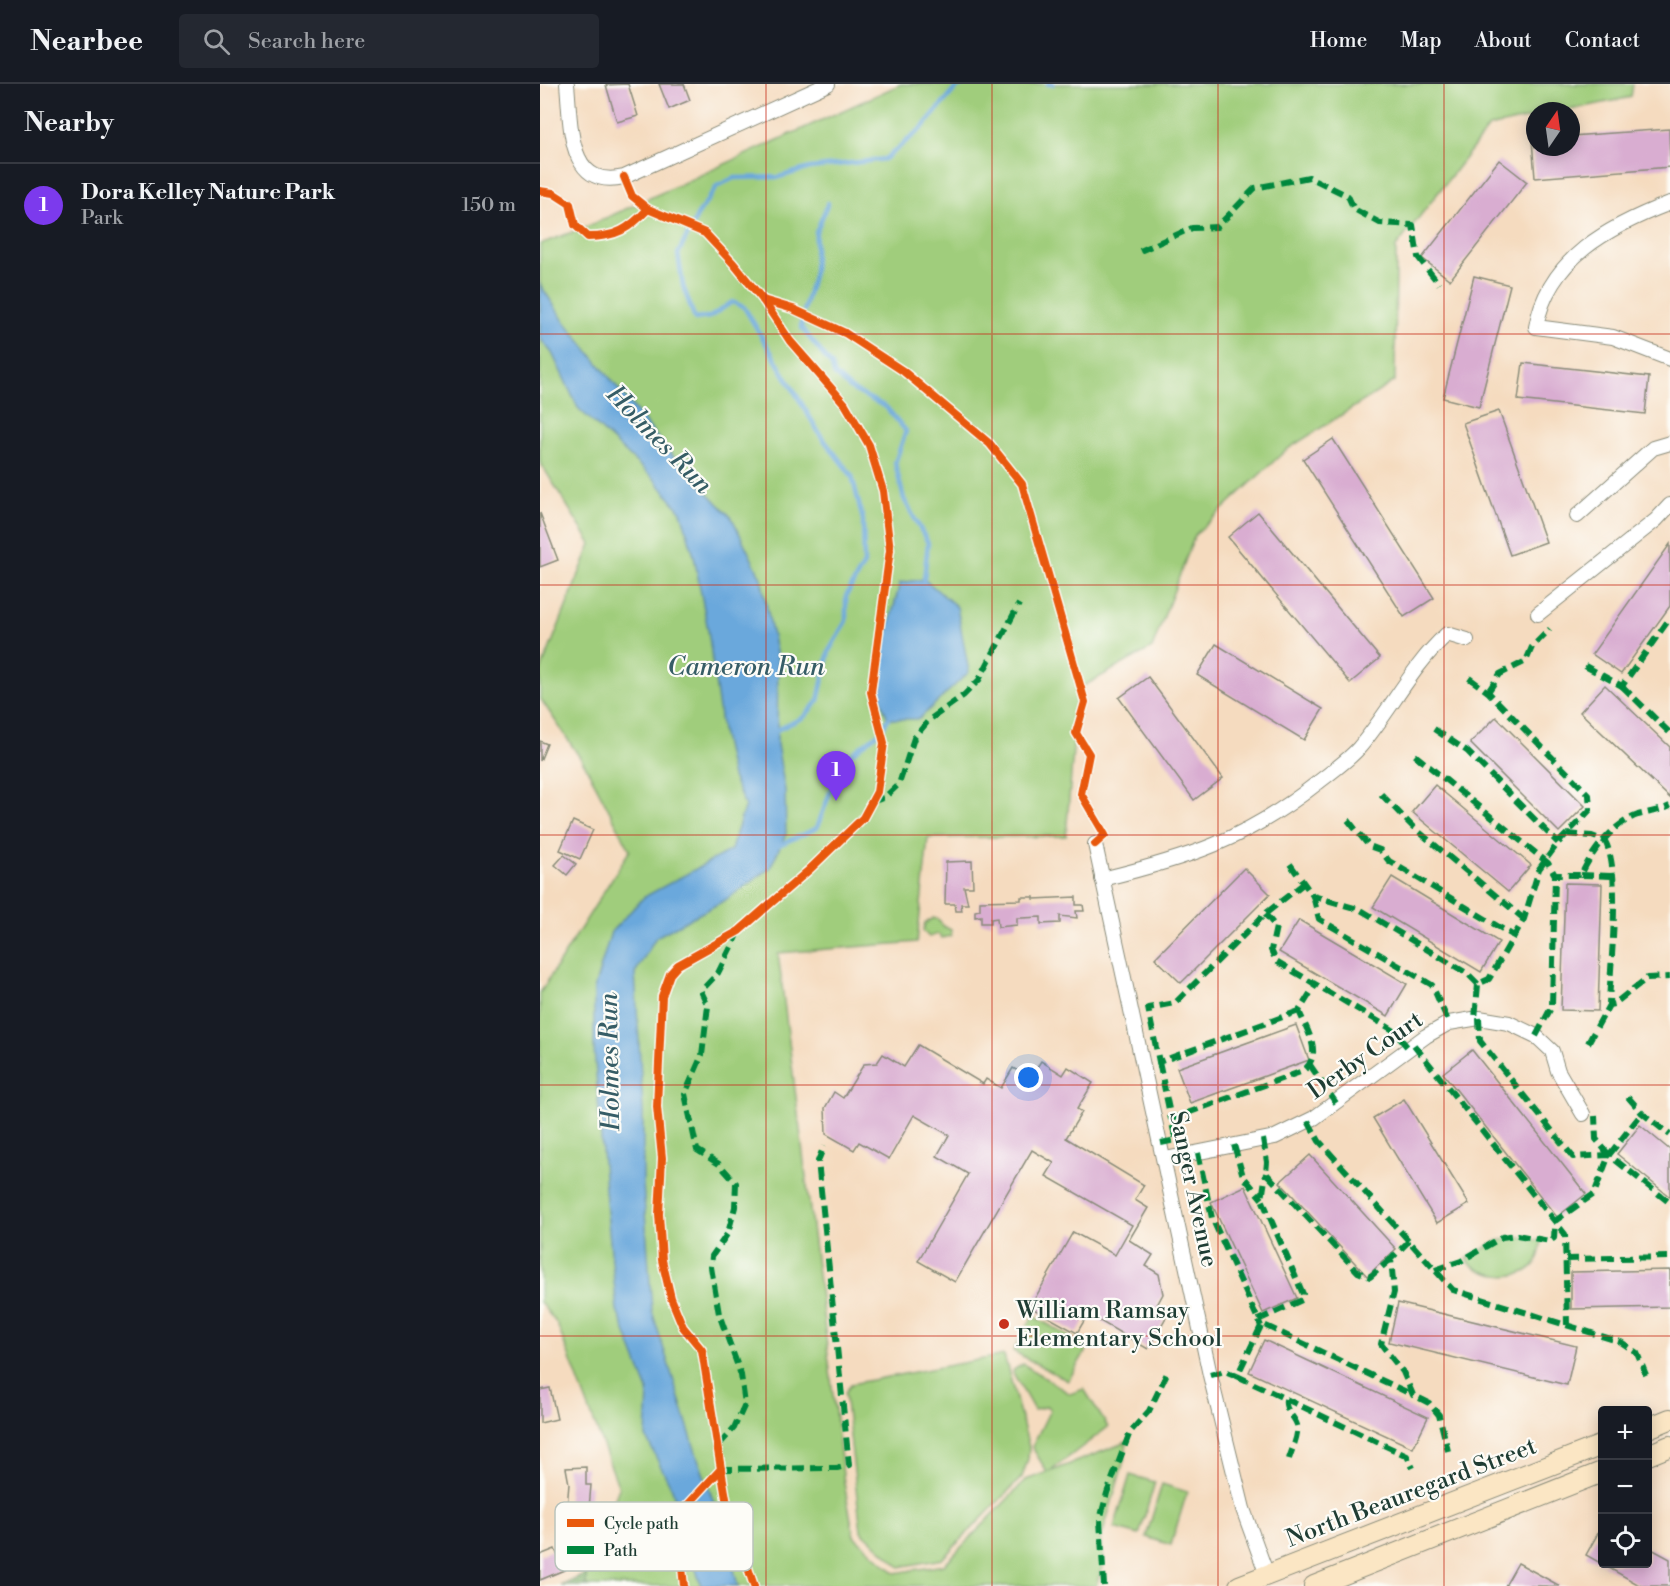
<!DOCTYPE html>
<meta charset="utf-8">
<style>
body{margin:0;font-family:"Libre Bodoni",serif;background:#242831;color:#f1f3f6}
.controls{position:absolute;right:18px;bottom:18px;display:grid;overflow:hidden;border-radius:6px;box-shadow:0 3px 15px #0003}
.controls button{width:54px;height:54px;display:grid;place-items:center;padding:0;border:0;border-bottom:2px solid #363941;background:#171b24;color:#f1f3f6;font:30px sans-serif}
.compass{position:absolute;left:986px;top:18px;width:54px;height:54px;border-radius:50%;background:#171b24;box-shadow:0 3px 15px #0003;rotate:13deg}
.you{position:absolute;left:489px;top:994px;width:21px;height:21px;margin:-15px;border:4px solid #fff;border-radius:50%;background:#1a73e8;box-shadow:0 0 0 9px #1a73e833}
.badge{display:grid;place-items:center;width:39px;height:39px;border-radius:50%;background:#7c3aed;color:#fff;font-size:20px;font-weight:700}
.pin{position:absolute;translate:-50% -50px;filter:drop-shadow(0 2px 3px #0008)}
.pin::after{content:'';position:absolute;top:32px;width:21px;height:18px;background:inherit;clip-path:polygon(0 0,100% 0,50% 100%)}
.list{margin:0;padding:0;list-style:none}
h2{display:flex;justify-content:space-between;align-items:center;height:78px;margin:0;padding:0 24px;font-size:26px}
h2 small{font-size:20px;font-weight:400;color:#9ea1a6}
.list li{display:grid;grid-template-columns:39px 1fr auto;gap:18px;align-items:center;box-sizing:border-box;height:84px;padding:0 24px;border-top:2px solid #363941}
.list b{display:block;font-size:22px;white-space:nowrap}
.list p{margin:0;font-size:20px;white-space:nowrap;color:#9ea1a6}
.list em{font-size:20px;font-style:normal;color:#9ea1a6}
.icon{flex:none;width:33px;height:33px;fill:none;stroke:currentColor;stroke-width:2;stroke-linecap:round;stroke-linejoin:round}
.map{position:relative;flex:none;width:1130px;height:1502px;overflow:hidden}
header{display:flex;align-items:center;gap:36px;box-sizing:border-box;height:84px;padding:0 30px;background:#171b24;border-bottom:2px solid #363941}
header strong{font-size:28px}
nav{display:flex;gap:33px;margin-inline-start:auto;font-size:21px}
.search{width:420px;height:54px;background:#242831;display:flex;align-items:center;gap:15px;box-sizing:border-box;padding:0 21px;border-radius:6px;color:#9ea1a6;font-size:22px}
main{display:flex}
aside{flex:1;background:#171b24}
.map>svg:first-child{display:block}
.green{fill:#a0cd7b;stroke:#608558;stroke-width:1.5}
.forest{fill:#80b06b;stroke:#507650;stroke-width:1.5}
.water{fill:#6aa8dc;stroke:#447288;stroke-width:1.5}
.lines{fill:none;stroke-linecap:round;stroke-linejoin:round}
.stream{stroke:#6aa8dc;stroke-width:4.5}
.building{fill:#d9add1}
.minor-casing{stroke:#8a8c7a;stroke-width:16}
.secondary-casing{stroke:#8a8c7a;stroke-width:22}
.minor{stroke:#fff;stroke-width:14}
.secondary{stroke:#fbe6c4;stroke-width:20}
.quiet{stroke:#00873e;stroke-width:6;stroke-dasharray:12 6;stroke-linecap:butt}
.cycleway-casing{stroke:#fdfcf7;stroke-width:11}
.cycleway{stroke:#e8590c;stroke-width:8}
.grid{fill:none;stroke:#c8321e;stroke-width:1.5;stroke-opacity:0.55}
.poi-dot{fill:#c8321e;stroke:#fdfcf7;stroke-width:2}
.labels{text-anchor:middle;stroke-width:4.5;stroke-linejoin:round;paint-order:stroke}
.street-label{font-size:24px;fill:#1f3d34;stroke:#fdfcf7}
.poi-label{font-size:24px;fill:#1f3d34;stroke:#fdfcf7;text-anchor:start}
.water-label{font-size:26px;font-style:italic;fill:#365d66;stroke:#fdfcf7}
.key{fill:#fdfcf7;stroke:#bac3bc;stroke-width:1.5}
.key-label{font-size:16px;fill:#1f3d34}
</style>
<header>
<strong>Nearbee</strong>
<div class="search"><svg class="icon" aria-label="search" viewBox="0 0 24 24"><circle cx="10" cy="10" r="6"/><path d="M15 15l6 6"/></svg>Search here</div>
<nav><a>Home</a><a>Map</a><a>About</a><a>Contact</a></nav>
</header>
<main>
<aside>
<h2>Nearby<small></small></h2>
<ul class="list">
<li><span class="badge">1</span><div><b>Dora Kelley Nature Park</b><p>Park</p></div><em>150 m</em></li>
</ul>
</aside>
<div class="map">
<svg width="1130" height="1502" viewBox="0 0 1130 1502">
<rect width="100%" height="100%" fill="#fdfcf7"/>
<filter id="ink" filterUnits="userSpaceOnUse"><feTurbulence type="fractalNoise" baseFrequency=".0167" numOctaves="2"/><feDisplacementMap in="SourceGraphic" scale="12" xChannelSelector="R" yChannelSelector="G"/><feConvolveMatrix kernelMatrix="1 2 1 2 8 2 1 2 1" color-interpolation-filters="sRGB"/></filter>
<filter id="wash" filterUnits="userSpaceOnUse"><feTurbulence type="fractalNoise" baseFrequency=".008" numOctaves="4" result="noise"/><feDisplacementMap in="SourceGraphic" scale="24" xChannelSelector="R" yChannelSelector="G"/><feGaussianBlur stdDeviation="1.35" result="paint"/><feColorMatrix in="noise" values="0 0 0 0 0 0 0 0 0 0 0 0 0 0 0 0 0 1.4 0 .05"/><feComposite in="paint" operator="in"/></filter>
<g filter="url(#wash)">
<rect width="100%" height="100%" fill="#f5dbbf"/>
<!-- green -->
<g class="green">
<polygon points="361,0 1093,0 1091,13 1025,27 995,27 995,33 949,43 856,163 855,297 746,366 655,451 612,564 538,605 526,752 388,754 377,858 238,869 304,1399 314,1452 355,1489 404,1481 486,1396 507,1388 492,1363 510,1326 507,1322 494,1326 472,1287 483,1280 530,1310 544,1305 568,1343 509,1388 587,1358 585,1373 561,1455 564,1477 556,1502 46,1502 46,1490 79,1404 17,1240 0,1218 0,909 90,766 45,681 0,614 0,589 51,460 0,378 0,160 46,143"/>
<polygon points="393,834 399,836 403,842 411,846 411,852 402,854 398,850 389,853 383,847 385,839"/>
<path d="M977,1153L1002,1157C1000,1164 1000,1174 995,1180C980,1199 939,1193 926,1175L957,1157Z"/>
<polygon points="493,1232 548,1263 528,1297 473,1267"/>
<polygon points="464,1271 489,1363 488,1375 482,1393 402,1475 360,1483 321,1447 305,1309 311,1300"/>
<polygon points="590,1391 615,1398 599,1451 574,1444"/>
<polygon points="622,1400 647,1408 631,1461 606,1453"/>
</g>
<!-- forest -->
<polygon class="forest" points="46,1490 46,1502 21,1502"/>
<!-- water -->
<g class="water">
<polygon points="0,200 22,234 129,368 192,434 221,494 238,577 237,661 245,706 246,750 230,784 187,815 116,853 95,889 103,1027 103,1099 112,1227 157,1372 186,1452 198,1502 161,1502 132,1405 106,1353 108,1307 77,1226 66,1118 54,964 54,905 71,848 104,813 191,766 205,721 192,693 182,647 168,546 154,472 141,428 115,396 38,324 12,269 0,254"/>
<polygon points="384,495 417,523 429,588 379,635 348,635 339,611 343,564 360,499"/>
</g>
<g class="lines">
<!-- stream -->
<g class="stream">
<polyline points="508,0 513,0"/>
<polyline points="264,226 274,188 276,148 288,119"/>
<polyline points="262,234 261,243 292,282 294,290 311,305 346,323 366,347 355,379 364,415 388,459 384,495"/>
<polyline points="234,650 237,646 264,633 278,617 289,567 306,537 306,512 324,480 323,436 312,392 281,352 204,223 192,218 170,233 155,235 143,202 138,170 157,132 177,102 194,94 239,93 270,84 345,75 382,44 416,4 426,0"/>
<polyline points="235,763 277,744 301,678 341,647 348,635"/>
</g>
</g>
<g id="blocks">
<!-- building -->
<g class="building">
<polygon points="88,0 98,32 77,38 66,1"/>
<polygon points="119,0 144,0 150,16 129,25"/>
<polygon points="1129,45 1130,83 995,94 992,56 995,55 995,63 1031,63 1031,52"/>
<polygon points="959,76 987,98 910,196 882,174"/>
<polygon points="934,192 970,201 939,323 903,314"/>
<polygon points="983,279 1109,293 1105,330 978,316"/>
<polygon points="959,327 1006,458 970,471 923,339"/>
<polygon points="793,355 894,514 864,533 763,375"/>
<polygon points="718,428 840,574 810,599 688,453"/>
<polygon points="0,429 18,476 0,483"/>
<polygon points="1130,460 1130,522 1081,590 1052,570"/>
<polygon points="676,560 783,625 764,656 657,591"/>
<polygon points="608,593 683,694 654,716 579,614"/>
<polygon points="1065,601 1130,663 1130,714 1040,628"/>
<polygon points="956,633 1045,722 1019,748 930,659"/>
<polygon points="0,657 7,660 0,677"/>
<polygon points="895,701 991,781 968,808 872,728"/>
<polygon points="33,737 53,746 40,775 20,766"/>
<polygon points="24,771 36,780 27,791 15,781"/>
<polygon points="432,777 433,803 424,803 428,820 421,820 422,827 416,827 415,820 405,820 406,778"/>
<polygon points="704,784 730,810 641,899 615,874"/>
<polygon points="852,793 959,858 941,888 833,823"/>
<polygon points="1025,799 1062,800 1058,927 1021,926"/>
<polygon points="481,813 494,813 494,815 536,813 536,821 543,821 544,827 536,827 537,834 520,832 520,839 501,840 501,833 482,834 477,834 477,841 458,843 457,834 451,835 451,839 441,839 441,832 435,833 435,827 440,826 440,817 481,816"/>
<polygon points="759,836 867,900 848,932 739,868"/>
<polygon points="756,941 769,976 650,1019 637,984"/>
<polygon points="378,961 443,1000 446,995 461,1004 473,984 490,994 501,977 523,991 528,983 553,999 537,1025 542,1028 526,1054 604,1101 595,1116 608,1124 589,1156 613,1171 606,1182 619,1190 623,1210 617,1221 629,1228 608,1265 548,1230 537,1249 490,1223 533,1148 575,1171 592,1141 506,1092 514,1079 492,1066 415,1198 378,1177 428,1090 397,1072 409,1051 374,1031 349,1075 319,1058 314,1066 286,1050 285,1024 294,1008 303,1014 324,980 337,979 343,970 364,983"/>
<polygon points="932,966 1046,1110 1017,1133 903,989"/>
<polygon points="864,1015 929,1120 897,1139 833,1034"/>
<polygon points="1100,1041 1130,1066 1130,1113 1077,1070"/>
<polygon points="770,1071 856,1165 827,1192 740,1098"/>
<polygon points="705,1102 757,1214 723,1229 671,1118"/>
<polygon points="1130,1186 1130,1223 1031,1225 1031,1188"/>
<polygon points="858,1219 1036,1262 1027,1301 849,1258"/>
<polygon points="724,1256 888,1333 873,1364 709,1288"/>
<polygon points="10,1304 17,1335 0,1339 0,1306"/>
<polygon points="46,1383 46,1401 51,1401 48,1436 26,1434 29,1400 26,1384"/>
<polygon points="1062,1442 1062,1480 1108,1480 1108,1463 1130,1475 1130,1502 1101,1502 1046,1471"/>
<polygon points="15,1465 24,1486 0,1496 0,1471"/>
<polygon points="978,1479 1020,1502 965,1502"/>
</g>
</g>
</g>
<g filter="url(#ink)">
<use href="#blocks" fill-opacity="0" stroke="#8a8c7a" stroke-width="1.5"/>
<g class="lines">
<defs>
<g id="minor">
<path d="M27,0C31,40 27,106 84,93L288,0"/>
<path d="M1130,119C1070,142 1008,174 996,243L1073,253L1130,275"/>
<polyline points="1037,432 1113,364 1130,359"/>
<polyline points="998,530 1116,436 1130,421"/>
<polyline points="555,760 670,1291 703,1425 727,1491"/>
<path d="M562,795C648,774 705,756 776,700C790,689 806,678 818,665C850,628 871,583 907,550L927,556"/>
<polyline points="625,1075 735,1053 774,1034 886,952 909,939 939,934 969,939 996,952 1012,967 1018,987 1043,1030"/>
</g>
<g id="secondary">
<polyline points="1108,1344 1130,1335"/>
<polyline points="1108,1371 1130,1362"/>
<polyline points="699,1502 1062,1361"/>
<polyline points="774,1502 1062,1388"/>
</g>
</defs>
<!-- minor casing -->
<use href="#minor" class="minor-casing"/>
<!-- secondary casing -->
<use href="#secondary" class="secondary-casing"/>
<!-- minor -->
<use href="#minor" class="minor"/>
<!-- secondary -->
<use href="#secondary" class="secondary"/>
<!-- quiet -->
<g class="quiet">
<polyline points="600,167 652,144 677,143 715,104 769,93 808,112 814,125 840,139 873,141 878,173 899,200"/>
<polyline points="1045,582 1082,602 1130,534"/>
<polyline points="929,594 948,608 1049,711 1050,726 1018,759 999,785 984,835 949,895 938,900 935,935"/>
<polyline points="1082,602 1130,649"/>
<polyline points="948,608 960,590 986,577 992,563 1010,545"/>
<polyline points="894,645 927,667 1018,759"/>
<path d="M875,671L1008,779L1015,791H1041C1052,768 1072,740 1098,731C1109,728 1120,727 1130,722"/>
<polyline points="841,710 872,742 984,835"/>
<polyline points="332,718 345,713 359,700 374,654 389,636 424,611 439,596 479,520"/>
<polyline points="808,736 829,762 840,766 849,777 974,852"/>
<path d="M1027,750L1052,752L1065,757C1082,788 1070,882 1069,921"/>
<polyline points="750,780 773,812 821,826 928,890 938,900"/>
<polyline points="1041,791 1073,792"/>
<polyline points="773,812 779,835 892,901 909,939"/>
<polyline points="725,830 736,843 731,866 736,877 853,946 869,965"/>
<polyline points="759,927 619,978 608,924 635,919 725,830 763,800"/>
<polyline points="939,934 940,957 1033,1073 1069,1071 1130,1119"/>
<polyline points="996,952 1012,922 1015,791"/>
<polyline points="1048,959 1069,921 1074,920 1107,894 1130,893"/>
<polyline points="874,961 1025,1150 1027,1241"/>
<polyline points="619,978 631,1035"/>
<polyline points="770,981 796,1019"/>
<polyline points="1088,1013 1102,1029 1130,1051"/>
<polyline points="768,1037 779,1057 913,1206 1081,1258 1097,1269 1106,1291"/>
<polyline points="723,1055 727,1078 726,1089 818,1188 830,1193 851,1175"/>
<path d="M621,1059L636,1056L631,1035L763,987C784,970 767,947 759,927L776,900"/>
<polyline points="694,1061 703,1092 722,1115"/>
<polyline points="658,1069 672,1134 721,1242"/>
<polyline points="1069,1071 1102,1029"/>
<polyline points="869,1157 851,1175 854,1208 841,1260 863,1288 873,1311 889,1319 899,1331 908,1367"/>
<polyline points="1026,1175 1130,1173"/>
<polyline points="895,1186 921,1177 962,1153 977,1151 1010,1157 1014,1154 1015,1137 1054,1110 1069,1071 1056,1055 1055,1032"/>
<polyline points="718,1236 762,1216 763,1210 722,1115 726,1089"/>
<polyline points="670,1291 685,1287 697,1292 722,1240 873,1311"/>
<polyline points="697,1292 867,1372 873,1384"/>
<path d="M746,1315C744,1327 754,1331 757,1341C759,1351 752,1365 749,1375"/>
<polyline points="179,1361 194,1344 205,1320 201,1291 179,1230 171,1183 172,1172 188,1149 195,1123 196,1099 179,1080 157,1066 145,1010 162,971 168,922 161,907 178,889 198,849"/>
<polyline points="181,1385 297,1384 309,1381 278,1077 284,1062"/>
<polyline points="564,1502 560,1436 567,1409 590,1348 609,1327 628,1287"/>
</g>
<defs>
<g id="cycleway">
<polyline points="84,93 92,112 108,125 165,149 193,179 223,216 250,257 305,320 329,361 343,407 350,466 331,608 344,659 337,708 323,734 269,786 199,847 138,881 130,890 122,912 117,1023 122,1074 119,1130 122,1176 131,1214 143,1243 162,1266 181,1385 144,1425 137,1437 144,1502"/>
<path d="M0,107L13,109L30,120L35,141L48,153C76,153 89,145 108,125"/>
<polyline points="223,216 253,225 305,249 363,287 450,360 482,400 545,618 536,649 549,670 541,710 565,751 555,760"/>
<polyline points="181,1385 187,1420 214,1502"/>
</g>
</defs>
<!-- cycleway casing -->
<use href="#cycleway" class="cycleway-casing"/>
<!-- cycleway -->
<use href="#cycleway" class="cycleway"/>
</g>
</g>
<!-- grid -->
<path class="grid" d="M226,0V1502M452,0V1502M678,0V1502M904,0V1502M0,250H1130M0,501H1130M0,751H1130M0,1001H1130M0,1252H1130"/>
<!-- markers -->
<circle class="poi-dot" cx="464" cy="1240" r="6"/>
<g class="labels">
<!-- street labels -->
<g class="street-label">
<text transform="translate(825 971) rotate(-35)" y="8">Derby Court</text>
<text transform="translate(654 1105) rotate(78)" y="8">Sanger Avenue</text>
<text transform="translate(871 1408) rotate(-21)" y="8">North Beauregard Street</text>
</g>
<!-- poi labels -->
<g class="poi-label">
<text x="476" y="1234">William Ramsay<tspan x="476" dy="28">Elementary School</tspan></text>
</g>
<!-- water labels -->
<g class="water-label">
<text transform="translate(120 355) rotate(46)" y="9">Holmes Run</text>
<text x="206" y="591">Cameron Run</text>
<text transform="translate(69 978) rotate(-91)" y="9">Holmes Run</text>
</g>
</g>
<!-- legend -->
<rect x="15" y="1418" width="198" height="69" rx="9" class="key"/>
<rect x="27" y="1435" width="27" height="8" fill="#e8590c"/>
<rect x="27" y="1462" width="27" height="8" fill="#00873e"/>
<g class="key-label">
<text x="64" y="1445">Cycle path</text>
<text x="64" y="1472">Path</text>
</g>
</svg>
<div class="controls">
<button>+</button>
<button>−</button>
<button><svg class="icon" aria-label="locate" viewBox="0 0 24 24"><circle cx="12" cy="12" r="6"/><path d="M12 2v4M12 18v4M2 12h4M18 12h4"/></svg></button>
</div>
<svg class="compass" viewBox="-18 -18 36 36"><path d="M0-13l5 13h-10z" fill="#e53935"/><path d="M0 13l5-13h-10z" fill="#9ea1a6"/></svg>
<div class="you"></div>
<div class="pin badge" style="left:296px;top:717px">1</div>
</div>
</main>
